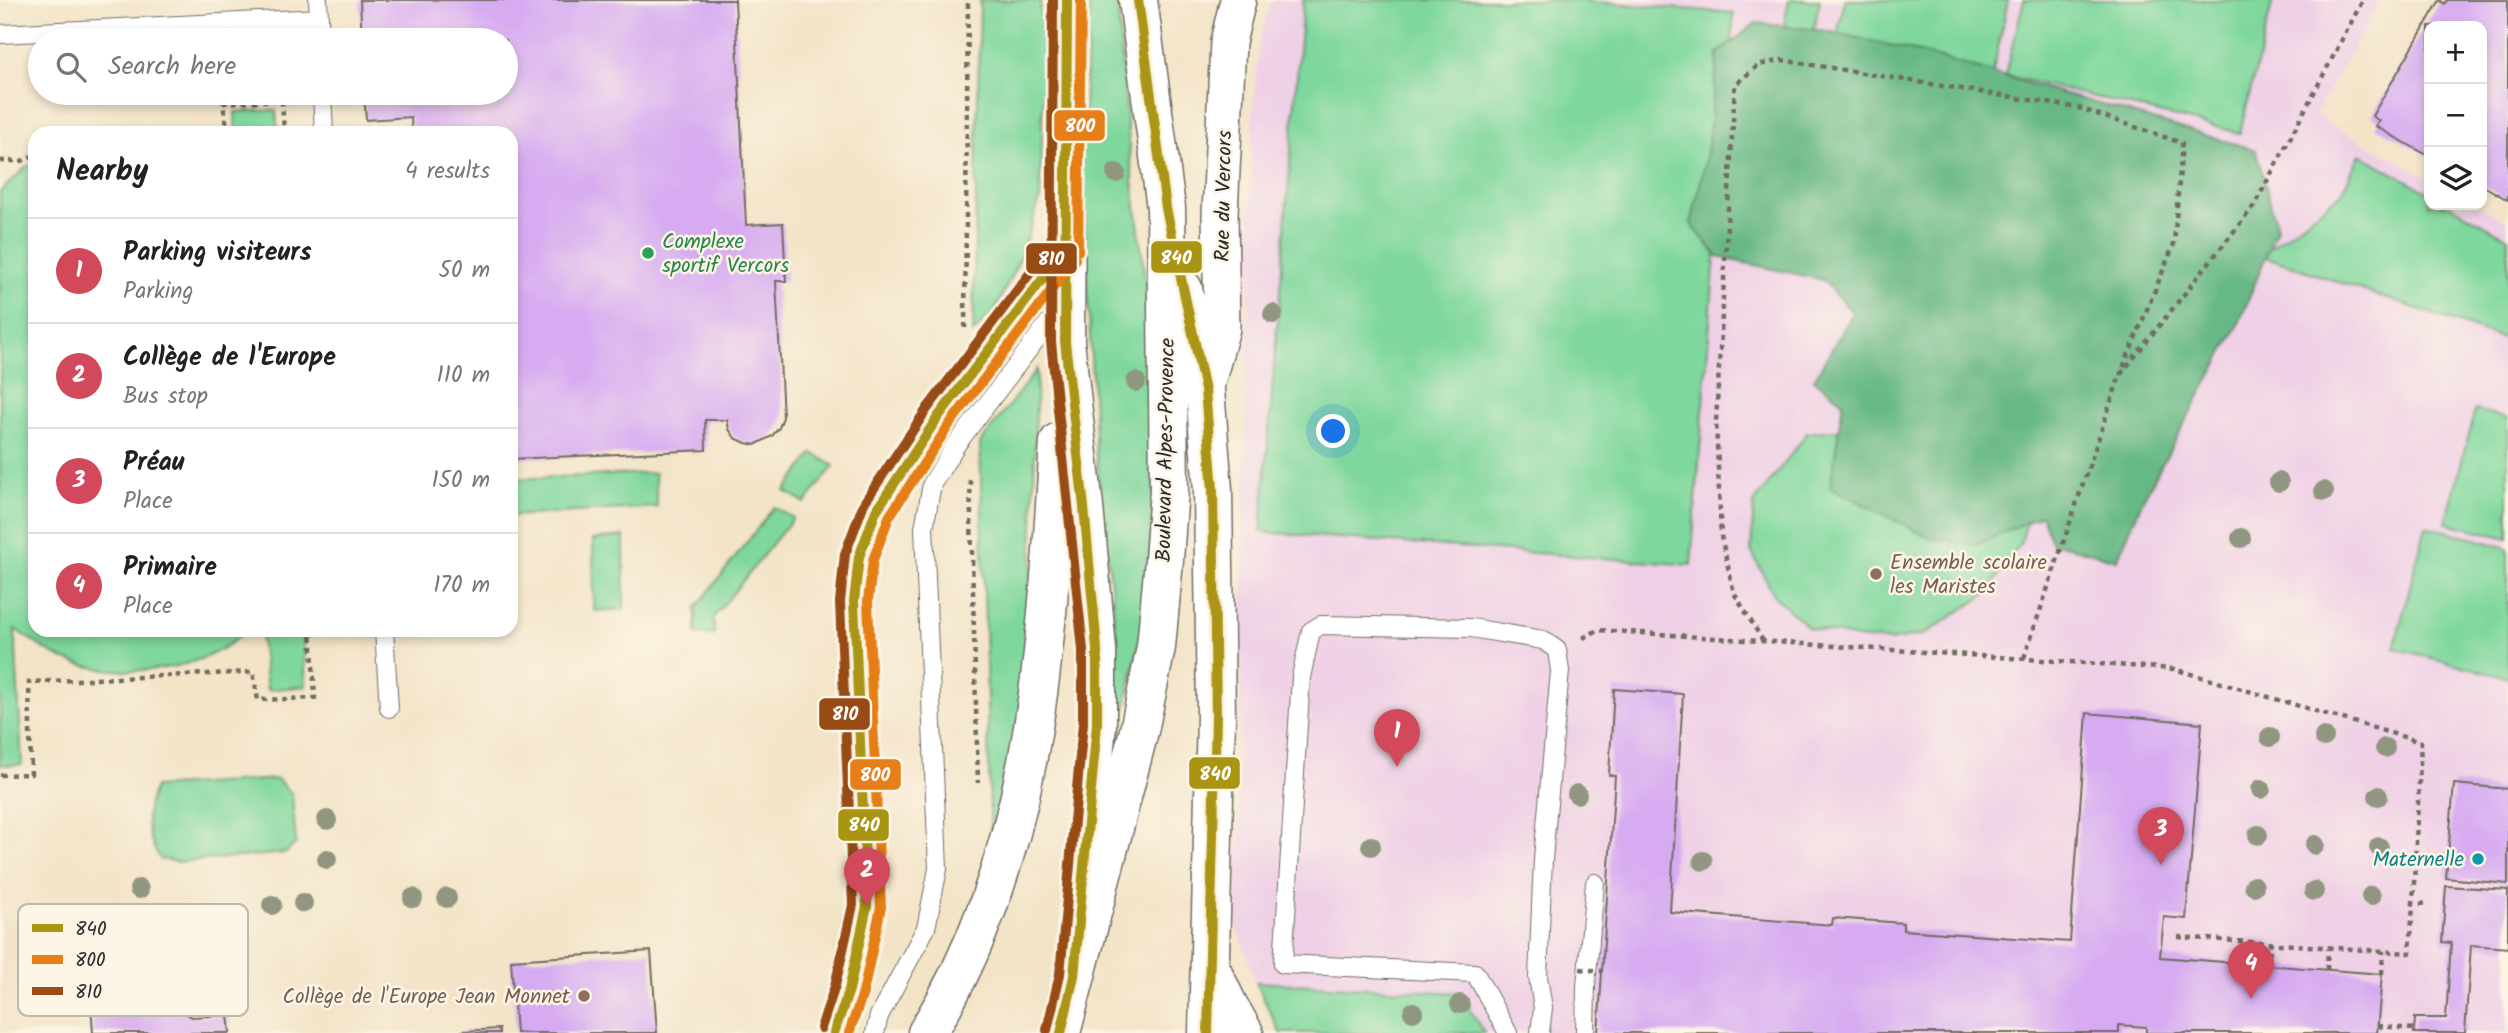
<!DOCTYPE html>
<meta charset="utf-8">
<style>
body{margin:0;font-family:Kalam,sans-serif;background:#f2f2f2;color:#222}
.controls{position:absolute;right:21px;top:21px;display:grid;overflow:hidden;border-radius:14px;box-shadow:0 4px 10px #0003}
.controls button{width:63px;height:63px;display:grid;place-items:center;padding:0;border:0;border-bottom:2px solid #e0e0e0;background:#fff;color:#222;font:35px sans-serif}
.you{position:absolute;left:1334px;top:432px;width:24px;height:24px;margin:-18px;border:5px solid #fff;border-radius:50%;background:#1a73e8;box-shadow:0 0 0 10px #1a73e833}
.badge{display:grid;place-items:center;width:46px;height:46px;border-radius:50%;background:#d1495b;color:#fff;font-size:23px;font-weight:700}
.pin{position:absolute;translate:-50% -58px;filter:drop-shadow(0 2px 4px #0008)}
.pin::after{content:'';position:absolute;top:37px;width:24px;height:21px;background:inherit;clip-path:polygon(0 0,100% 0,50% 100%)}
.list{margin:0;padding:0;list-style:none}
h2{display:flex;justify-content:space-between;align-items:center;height:91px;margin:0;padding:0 28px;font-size:30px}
h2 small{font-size:23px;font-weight:400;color:#767676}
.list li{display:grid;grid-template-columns:46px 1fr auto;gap:21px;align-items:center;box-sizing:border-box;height:105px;padding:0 28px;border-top:2px solid #e0e0e0}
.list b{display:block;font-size:26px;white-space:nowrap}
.list p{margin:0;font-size:23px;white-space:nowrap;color:#767676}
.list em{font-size:23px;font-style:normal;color:#767676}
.icon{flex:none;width:38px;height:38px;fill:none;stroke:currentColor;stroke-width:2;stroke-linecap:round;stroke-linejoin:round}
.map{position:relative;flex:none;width:2508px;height:1033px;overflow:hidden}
.search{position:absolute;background:#fff;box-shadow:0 4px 10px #0003;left:28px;top:28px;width:490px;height:77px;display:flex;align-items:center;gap:18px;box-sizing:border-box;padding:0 24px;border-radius:38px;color:#767676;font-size:26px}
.panel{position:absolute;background:#fff;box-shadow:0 4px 10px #0003;left:28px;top:126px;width:490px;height:511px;border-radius:21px}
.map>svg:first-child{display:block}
.built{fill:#efd0e6}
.green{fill:#7ed79c;stroke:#548164;stroke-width:2}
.forest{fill:#66b884;stroke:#487258;stroke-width:2}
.building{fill:#d7abf1}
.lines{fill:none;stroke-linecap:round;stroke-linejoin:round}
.lane-casing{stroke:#716c62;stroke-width:20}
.street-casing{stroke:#716c62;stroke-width:38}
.secondary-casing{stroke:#716c62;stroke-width:41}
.primary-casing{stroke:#716c62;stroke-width:41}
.path{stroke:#716c62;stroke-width:4.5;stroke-dasharray:5 5;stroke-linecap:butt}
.lane{stroke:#fff;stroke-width:18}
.street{stroke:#fff;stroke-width:35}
.secondary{stroke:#fff;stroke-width:38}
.primary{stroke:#fff;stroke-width:38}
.path-bridge{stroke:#716c62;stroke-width:4.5;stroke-dasharray:5 5;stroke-linecap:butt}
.bus-1-casing{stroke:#fcf5e5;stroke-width:16}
.bus-2-casing{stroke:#fcf5e5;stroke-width:16}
.bus-3-casing{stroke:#fcf5e5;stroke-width:16}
.bus-1{stroke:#aa9512;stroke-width:10}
.bus-2{stroke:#e67e19;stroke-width:10}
.bus-3{stroke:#994b16;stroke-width:10}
.tree{fill:#919681}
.leisure-dot{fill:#2e9e5b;stroke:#fcf5e5;stroke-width:2.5}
.education-dot{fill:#8d6e63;stroke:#fcf5e5;stroke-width:2.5}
.culture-dot{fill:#0f9aa8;stroke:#fcf5e5;stroke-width:2.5}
.labels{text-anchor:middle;stroke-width:5;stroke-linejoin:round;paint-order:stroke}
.street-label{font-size:21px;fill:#2b2b2b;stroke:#fcf5e5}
.leisure-label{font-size:21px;fill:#27864d;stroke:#fcf5e5;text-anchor:start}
.education-label{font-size:21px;fill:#785e54;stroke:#fcf5e5;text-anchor:start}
.culture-label{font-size:21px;fill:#0d838f;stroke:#fcf5e5;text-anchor:end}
.key{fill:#fcf5e5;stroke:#bdb8ad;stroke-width:2}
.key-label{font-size:19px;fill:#2b2b2b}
.line-badge{stroke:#fcf5e5;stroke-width:2.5}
.badge-label{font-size:19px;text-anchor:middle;font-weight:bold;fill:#fff}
</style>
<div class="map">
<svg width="2508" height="1033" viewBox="0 0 2508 1033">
<rect width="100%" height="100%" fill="#fcf5e5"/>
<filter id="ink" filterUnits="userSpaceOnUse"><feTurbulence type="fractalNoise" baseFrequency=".0143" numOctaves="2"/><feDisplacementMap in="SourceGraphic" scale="14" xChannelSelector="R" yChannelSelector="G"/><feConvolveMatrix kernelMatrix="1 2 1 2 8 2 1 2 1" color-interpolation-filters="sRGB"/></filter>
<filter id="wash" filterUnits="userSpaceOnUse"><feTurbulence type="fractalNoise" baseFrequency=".00686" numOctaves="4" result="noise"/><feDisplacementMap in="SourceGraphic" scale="28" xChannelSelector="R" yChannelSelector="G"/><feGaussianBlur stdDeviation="1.57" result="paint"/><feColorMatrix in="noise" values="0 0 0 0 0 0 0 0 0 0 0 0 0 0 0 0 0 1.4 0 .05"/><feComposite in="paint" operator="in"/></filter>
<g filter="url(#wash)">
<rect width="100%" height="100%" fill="#f3e4c8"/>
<!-- built -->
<polygon class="built" points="1272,0 2380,0 2315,115 2429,178 2429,205 2478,205 2508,221 2508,1033 1280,1033 1256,982 1236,927 1252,119 1259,42"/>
<!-- green -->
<g class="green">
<polygon points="980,0 1040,0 1044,70 1040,199 1020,258 994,312 973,333"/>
<polygon points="1090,0 1117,0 1130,157 1145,279 1152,376 1154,483 1146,612 1117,747 1112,744 1116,683 1113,602 1096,455 1081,157"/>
<polygon points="1303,0 1571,0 1734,13 1691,565 1261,532"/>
<polygon points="1789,0 1820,0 1809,50 1780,43"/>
<polygon points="1845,0 2008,0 1991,82 1834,49"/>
<polygon points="2024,0 2273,0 2240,133 2005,75"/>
<polygon points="276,110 278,133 236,133 235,112"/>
<polygon points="2360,154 2429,193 2429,205 2450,205 2508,238 2508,340 2260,255 2342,193"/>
<path d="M35,163V630H245C209,673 117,680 66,660C48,653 31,640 15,629L22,765H0V192L26,167Z"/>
<polygon points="1037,369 1032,564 1021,712 991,847 980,443"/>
<polygon points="2041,409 2036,496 2020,544 1986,594 1925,634 1890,641 1857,638 1809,628 1775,597 1751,551 1754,503 1807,433"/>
<polygon points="2475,410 2508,418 2508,538 2446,523"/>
<polygon points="813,453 834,466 805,503 785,491"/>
<polygon points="655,473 657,507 511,516 511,479"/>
<polygon points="774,507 793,518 714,617 714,635 696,634 696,608"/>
<polygon points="2426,526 2508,548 2508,678 2394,648"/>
<polygon points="624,536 624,609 594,611 593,540"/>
<polygon points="260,630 303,630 306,686 267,690"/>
<path d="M277,779L292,794L296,843L286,853L178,862L160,859C146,836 143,811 155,787Z"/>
<polygon points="1256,982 1460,993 1484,1033 1280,1033"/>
</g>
<!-- forest -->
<polygon class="forest" points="1756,23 1827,31 1924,53 2256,150 2277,228 2237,328 2144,497 2117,560 2051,542 2042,515 1976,545 1930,538 1830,487 1843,402 1814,379 1853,313 1823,280 1718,257 1691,224 1707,153 1718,53"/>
<g id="blocks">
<!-- building -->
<g class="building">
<polygon points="360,0 735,0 746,225 783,223 786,281 776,281 783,417 779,428 772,436 755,445 746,443 735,438 729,429 727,420 705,420 706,450 511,459 511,133 412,133 411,117 366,120 364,93 506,93 506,40 362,40"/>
<polygon points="2440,0 2445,4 2447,0 2508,0 2508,200 2482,185 2482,26 2429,26 2429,156 2375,126 2379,121 2372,116"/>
<polygon points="1614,689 1683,694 1670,912 1832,925 1833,918 1903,923 1903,930 2070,942 2087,713 2202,723 2186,919 2164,917 2160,957 2382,974 2377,1033 2146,1033 2146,1027 2119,1025 2119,1033 1598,1033 1615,776 1609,775"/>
<polygon points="2454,784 2508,789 2508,884 2446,878"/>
<polygon points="2446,886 2508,890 2508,948 2471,945 2465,1033 2414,1033 2415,1018 2446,1018 2451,943 2442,942"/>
<polygon points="130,913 144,913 168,931 200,943 221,963 178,1010 192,1017 228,1015 230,1033 93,1033 88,957"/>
<polygon points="651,951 657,1033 516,1033 511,960"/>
<polygon points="499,1029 499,1033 462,1033 462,1031"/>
</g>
</g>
</g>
<g filter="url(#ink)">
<use href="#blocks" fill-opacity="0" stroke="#716c62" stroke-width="2"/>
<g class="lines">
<defs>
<g id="lane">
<polyline points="319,18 320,40"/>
<polyline points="0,34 319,18 318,0"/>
<polyline points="322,93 324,133"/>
<polyline points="384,630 389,708"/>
<polyline points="834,1033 849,990 867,906 854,601 859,557 876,511 938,417 1059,257"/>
<polyline points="875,1033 879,1016 926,928 938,869 924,528 932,484 956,445 1060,308"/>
<polyline points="1508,1033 1475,973 1283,964 1301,677 1311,631 1321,625 1471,628 1543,640 1557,650 1560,671 1543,859 1538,977 1543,1008 1540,1033"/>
<polyline points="1585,1033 1586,986 1595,883"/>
</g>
<polyline id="street" points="1205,390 1222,328 1220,214 1228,42 1238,0"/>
<polyline id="secondary" points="1211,969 1228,1005 1244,1033"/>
<g id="primary">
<polyline points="1067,0 1065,342 1084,507 1097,649 1097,724 1084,866"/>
<polyline points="1183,289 1205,390 1213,490 1216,716 1208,1033"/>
<path d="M927,1033C1038,852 1046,648 1059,442"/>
<polyline points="1061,1033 1139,731 1156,647 1164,560 1169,490 1166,208 1138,0"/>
</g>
</defs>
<!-- lane casing -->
<use href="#lane" class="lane-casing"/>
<!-- street casing -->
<use href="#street" class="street-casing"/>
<!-- secondary casing -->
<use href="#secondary" class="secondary-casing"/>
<!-- primary casing -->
<use href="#primary" class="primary-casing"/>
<!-- path -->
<g class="path">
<polyline points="96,133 108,129 172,133"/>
<polyline points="228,133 223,103 282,100 284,133"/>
<polyline points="0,161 22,161 35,155"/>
<polyline points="965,328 968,0"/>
<polyline points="970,480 978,783"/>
<polyline points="1583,638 1598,630 2174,669 2421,742 2413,903 2430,904"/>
<polyline points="1763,641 1734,593 1721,536 1716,421 1735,85 1759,65 1782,60 2079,108 2182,143 2174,244 2120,375"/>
<polyline points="2024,658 2120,375 2254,206 2363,0"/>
<polyline points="0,775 31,774 29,682 253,672 258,700 315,698 311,630"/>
<polyline points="2178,937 2410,953 2413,903"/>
<polyline points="2269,965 2270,943"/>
<polyline points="2327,970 2328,949"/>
<polyline points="2382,974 2383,951"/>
<polyline points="2378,1026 2414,1029"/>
</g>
<!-- lane -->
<use href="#lane" class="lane"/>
<!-- street -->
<use href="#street" class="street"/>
<!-- secondary -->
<use href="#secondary" class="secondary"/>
<!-- primary -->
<use href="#primary" class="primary"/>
<!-- path-bridge -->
<polyline class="path-bridge" points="1580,969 1602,971"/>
<defs>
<g id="bus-1">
<polyline points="1138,0 1166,208 1205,390 1213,490 1216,716 1208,1033"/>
<polyline points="834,1033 849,990 867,906 854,601 859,557 876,511 938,417 1064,251"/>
<polyline points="1061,1033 1074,976 1097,724 1097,649 1084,507 1065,342 1067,0"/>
</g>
<g id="bus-2">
<polyline points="1078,251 1081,0"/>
<polyline points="849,1033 863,993 881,907 868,601 873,560 889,517 949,425 1075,259"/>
</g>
<g id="bus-3">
<polyline points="821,1028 835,986 853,905 840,602 845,554 864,503 927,409 1053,243"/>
<polyline points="1047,1030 1060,974 1083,723 1083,650 1051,342 1053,0"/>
</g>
</defs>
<!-- bus-1 casing -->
<use href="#bus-1" class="bus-1-casing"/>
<!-- bus-2 casing -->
<use href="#bus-2" class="bus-2-casing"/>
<!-- bus-3 casing -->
<use href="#bus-3" class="bus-3-casing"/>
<!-- bus-1 -->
<use href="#bus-1" class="bus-1"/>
<!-- bus-2 -->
<use href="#bus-2" class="bus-2"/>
<!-- bus-3 -->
<use href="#bus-3" class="bus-3"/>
</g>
<!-- trees -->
<g class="tree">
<circle cx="1116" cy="173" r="10"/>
<circle cx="1273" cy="314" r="10"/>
<circle cx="1136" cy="382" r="10"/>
<circle cx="2279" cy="482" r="10"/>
<circle cx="2324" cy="491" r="10"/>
<circle cx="2241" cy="538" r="10"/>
<circle cx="2270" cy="737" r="10"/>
<circle cx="2324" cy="737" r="10"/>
<circle cx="2385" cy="748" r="10"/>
<circle cx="2261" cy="789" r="10"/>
<circle cx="1577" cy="794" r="10"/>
<circle cx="2378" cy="796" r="10"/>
<circle cx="327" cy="820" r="10"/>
<circle cx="2258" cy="835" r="10"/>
<circle cx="2315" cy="845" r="10"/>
<circle cx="1371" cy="846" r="10"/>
<circle cx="2379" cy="847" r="10"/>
<circle cx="327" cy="859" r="10"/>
<circle cx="1703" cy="861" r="10"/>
<circle cx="2254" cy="886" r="10"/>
<circle cx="139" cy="889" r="10"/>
<circle cx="2314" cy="891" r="10"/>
<circle cx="2371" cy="896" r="10"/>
<circle cx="413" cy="898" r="10"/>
<circle cx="447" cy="898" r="10"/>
<circle cx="303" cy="903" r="10"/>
<circle cx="272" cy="905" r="10"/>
<circle cx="1460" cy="1004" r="10"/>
<circle cx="1413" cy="1012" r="10"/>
</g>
</g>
<!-- markers -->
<circle class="leisure-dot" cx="648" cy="253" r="7"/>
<g class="education-dot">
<circle cx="1876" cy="574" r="7"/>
<circle cx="584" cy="996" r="7"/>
</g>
<circle class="culture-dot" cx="2478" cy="859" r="7"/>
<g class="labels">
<!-- street labels -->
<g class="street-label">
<text transform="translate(1223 196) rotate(-89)" y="7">Rue du Vercors</text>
<text transform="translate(1165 450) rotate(-89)" y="7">Boulevard Alpes-Provence</text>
</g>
<!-- leisure labels -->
<g class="leisure-label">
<text x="662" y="248">Complexe<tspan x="662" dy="24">sportif Vercors</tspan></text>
</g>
<!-- education labels -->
<g class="education-label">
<text x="1890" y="569">Ensemble scolaire<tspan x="1890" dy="24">les Maristes</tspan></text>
<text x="570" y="1003" text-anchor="end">Collège de l'Europe Jean Monnet</text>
</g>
<!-- culture labels -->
<g class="culture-label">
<text x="2464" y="866">Maternelle</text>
</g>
</g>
<!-- legend -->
<rect x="18" y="904" width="230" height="112" rx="10" class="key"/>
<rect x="32" y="924" width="31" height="8" fill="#aa9512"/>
<rect x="32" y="955" width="31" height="9" fill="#e67e19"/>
<rect x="32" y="987" width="31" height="8" fill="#994b16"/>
<g class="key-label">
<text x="75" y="935">840</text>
<text x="75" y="966">800</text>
<text x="75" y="998">810</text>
</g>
<g class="line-badge">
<rect x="1053" y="109" width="53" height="33" rx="7" fill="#e67e19"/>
<rect x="1150" y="240" width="53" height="34" rx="7" fill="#aa9512"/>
<rect x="1025" y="242" width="53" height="33" rx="7" fill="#994b16"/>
<rect x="818" y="697" width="53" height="34" rx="7" fill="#994b16"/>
<rect x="1188" y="756" width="53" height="34" rx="7" fill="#aa9512"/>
<rect x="849" y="758" width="53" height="33" rx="7" fill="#e67e19"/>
<rect x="837" y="808" width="53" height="34" rx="7" fill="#aa9512"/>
</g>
<g class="badge-label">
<text x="1080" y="132">800</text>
<text x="1176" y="264">840</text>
<text x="1051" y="265">810</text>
<text x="845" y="720">810</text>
<text x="1215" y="780">840</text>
<text x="875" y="781">800</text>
<text x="864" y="831">840</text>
</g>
</svg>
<div class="controls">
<button>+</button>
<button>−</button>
<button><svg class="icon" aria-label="layers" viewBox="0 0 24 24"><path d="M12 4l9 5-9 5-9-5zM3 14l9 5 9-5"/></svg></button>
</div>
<div class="you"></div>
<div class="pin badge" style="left:1397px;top:767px">1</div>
<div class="pin badge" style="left:867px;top:906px">2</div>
<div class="pin badge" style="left:2161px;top:865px">3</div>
<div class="pin badge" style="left:2251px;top:999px">4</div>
<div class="search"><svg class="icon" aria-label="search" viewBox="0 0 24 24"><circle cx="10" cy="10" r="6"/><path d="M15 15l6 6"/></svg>Search here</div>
<section class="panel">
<h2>Nearby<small>4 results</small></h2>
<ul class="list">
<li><span class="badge">1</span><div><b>Parking visiteurs</b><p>Parking</p></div><em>50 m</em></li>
<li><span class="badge">2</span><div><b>Collège de l'Europe</b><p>Bus stop</p></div><em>110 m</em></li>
<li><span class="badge">3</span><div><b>Préau</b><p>Place</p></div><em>150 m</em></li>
<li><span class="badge">4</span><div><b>Primaire</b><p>Place</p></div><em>170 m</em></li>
</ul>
</section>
</div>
